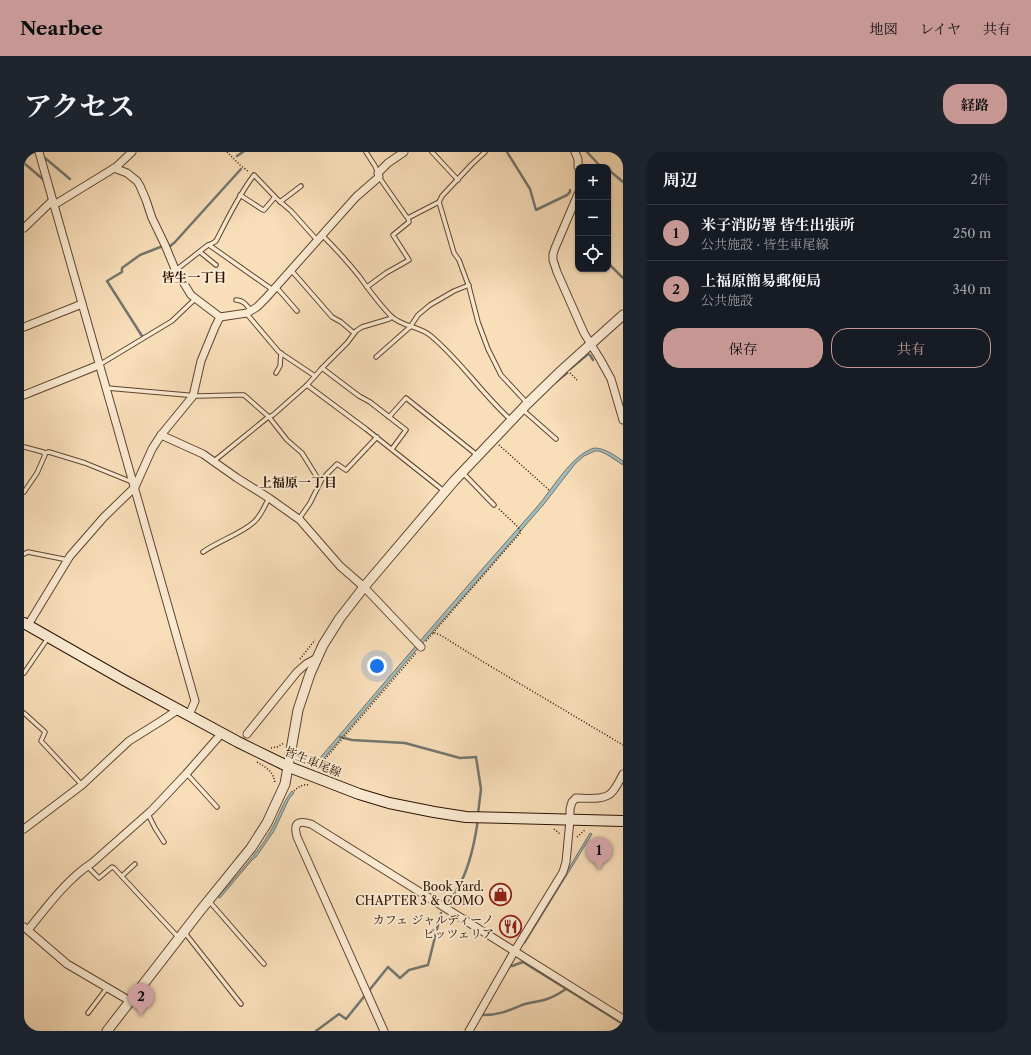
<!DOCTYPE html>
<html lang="ja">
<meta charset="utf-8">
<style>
body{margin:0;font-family:"Libre Caslon Text","Noto Serif JP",serif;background:#20242c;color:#f1f3f6}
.controls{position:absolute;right:12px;top:12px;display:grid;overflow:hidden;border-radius:8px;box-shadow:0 1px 3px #0004}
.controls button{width:36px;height:36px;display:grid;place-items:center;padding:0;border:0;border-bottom:1px solid #363941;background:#171b24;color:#f1f3f6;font:20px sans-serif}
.you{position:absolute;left:353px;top:514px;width:14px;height:14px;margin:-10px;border:3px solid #fff;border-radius:50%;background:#1a73e8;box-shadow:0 0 0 6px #1a73e833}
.badge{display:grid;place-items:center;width:26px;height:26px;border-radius:50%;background:#c59692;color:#111;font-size:13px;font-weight:700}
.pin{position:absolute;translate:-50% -33px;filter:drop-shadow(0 1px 2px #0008)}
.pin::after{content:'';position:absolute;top:21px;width:14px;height:12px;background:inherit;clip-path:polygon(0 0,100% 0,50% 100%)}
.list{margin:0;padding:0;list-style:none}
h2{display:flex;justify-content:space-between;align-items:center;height:52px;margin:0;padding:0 16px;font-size:17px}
h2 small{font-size:13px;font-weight:400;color:#9ea1a6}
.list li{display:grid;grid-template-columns:26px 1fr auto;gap:12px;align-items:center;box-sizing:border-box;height:56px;padding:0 16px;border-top:1px solid #363941}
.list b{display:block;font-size:15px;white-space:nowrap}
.list p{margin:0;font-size:13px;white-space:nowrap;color:#9ea1a6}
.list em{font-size:13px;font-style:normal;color:#9ea1a6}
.actions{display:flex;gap:8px;padding:12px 16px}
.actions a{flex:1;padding:9px 0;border:1px solid #c59692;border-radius:16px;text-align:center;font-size:14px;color:#c59692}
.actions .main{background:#c59692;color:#111}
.icon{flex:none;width:22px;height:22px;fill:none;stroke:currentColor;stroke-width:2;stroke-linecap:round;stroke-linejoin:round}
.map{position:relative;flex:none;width:599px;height:879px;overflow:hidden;border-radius:16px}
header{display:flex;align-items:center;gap:24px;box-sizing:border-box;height:56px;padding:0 20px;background:#c59692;color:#111}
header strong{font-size:19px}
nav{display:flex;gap:22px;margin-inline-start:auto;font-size:14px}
.intro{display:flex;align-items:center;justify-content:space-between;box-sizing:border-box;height:96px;padding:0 24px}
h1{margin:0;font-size:28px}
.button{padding:10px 18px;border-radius:16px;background:#c59692;color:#111;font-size:14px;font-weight:700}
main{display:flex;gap:24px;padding:0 24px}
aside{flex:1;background:#171b24;border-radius:16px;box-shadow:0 1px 3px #0004}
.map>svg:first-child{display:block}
.water{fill:#a1bab9;stroke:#73766f}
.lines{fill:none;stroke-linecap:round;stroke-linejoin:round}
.stream{stroke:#73766f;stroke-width:2.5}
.service-casing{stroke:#60442e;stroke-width:5.5}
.minor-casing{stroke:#60442e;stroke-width:9}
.tertiary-casing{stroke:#60442e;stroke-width:11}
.secondary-casing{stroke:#2d1100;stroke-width:12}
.path{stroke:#2d1100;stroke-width:1.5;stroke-dasharray:1 2;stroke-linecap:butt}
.service{stroke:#faead2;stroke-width:3.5}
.minor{stroke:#faead2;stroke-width:7}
.tertiary{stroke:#faead2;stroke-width:9}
.secondary{stroke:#faead2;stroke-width:10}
.labels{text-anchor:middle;stroke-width:4;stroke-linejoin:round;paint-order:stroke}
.street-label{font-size:12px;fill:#2d1100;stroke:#faead2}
.poi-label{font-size:12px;fill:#2d1100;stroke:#faead2;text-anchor:end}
.neighbourhood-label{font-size:13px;font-weight:bold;fill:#2d1100;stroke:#faead2}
</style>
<header>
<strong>Nearbee</strong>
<nav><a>地図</a><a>レイヤ</a><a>共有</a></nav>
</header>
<div class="intro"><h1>アクセス</h1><a class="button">経路</a></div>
<main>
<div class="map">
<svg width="599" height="879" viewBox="0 0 599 879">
<rect width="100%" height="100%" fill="#f8deb9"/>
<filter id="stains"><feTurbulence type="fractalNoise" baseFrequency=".005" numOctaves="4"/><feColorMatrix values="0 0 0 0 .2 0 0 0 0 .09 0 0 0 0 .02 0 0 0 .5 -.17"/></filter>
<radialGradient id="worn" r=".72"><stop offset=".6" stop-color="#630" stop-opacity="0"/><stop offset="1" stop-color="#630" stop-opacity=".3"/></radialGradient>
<!-- water -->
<g class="water">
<path d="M570,296C581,296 590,303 599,309V313L582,302L575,299H571L560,304L551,312L520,352L441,443L382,510L296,611L295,607C367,523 438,439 512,356C528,338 547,303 570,296Z"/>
<path d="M268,639L270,641L265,647L250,679L232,705L228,708L196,746L194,745C212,724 232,704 246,680C254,667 258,651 268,639Z"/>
<polygon points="566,681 568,682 501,791 500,791"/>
</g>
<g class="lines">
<!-- stream -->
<g class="stream">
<polyline points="483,0 506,37 512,58 543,43 546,40 546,38"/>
<polyline points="563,0 577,15"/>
<polyline points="213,4 219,0"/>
<polyline points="21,6 46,27"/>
<polyline points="0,11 21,29"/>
<polyline points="584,19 586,19 599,30"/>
<polyline points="145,95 151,90 217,17"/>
<polyline points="584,111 599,126"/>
<polyline points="118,184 83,129 98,120 98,116 116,103 139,94 139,93"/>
<polyline points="546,217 564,202 566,203 569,208"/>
<polyline points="528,233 543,221"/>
<polyline points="316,585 328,588 381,591 436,606 452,605 457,637 454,662"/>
<path d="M422,754C427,746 433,738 437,730C447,710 451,689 454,667"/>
<polyline points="488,814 499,810 599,872"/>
<path d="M459,863C475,863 484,859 498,853C506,850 515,850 523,847C530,845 536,841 542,837"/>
<polyline points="292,879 315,862 322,867 364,815 376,826 385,818 404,813 417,761"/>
</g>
<defs>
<g id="service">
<polyline points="342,0 351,14 354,21"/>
<polyline points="408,0 434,28"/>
<polyline points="355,25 382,64 384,66 415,50 418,44 448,12 461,0"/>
<polyline points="216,43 239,58 240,58 251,45"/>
<polyline points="256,50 277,34"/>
<polyline points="415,50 430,101 435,108 445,135 454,170 464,197 477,223 503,251"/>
<path d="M298,83C311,96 323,109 335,124C345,138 355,152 367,164C378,175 396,174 407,184C437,209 458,242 487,268"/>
<polyline points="185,93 249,138"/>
<polyline points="176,100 192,113"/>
<path d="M152,118L184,93L189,91L192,89C204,66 214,44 230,23L252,46L267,59L293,88"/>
<polyline points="267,118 308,165 317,170 330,181"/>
<polyline points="252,135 260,144 273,159"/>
<polyline points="343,135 362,121 385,108 369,83 385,70 384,66"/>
<path d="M212,148C219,148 223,153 227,159"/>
<polyline points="222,161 255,200 291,224"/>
<polyline points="352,205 386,175 394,163 406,153 430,139 445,133"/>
<polyline points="75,213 148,169 171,147"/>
<polyline points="298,216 335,244 346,250 382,278 368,297"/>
<polyline points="252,221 256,214 257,201"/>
<polyline points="283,233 342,277 420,339"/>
<polyline points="83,236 174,244 213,243 220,243 245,265 263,288 278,301 296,330"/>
<polyline points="499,258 532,287"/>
<polyline points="365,265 382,246 453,303"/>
<polyline points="0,295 19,300 21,303 13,321 0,340"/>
<polyline points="20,301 25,300 61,311 108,330"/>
<polyline points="190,309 243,266 249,263 283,233 300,214 323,191 332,179 338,175 365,167 368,165"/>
<polyline points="439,321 470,353"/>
<polyline points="275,367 286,351 298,327 313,312 322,318 353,285"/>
<path d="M179,400C194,389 217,382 230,370C237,364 241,353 245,346"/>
<polyline points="0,402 4,400 44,408"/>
<polyline points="0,521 24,486"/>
<polyline points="0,561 21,580 17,589 58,633"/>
<polyline points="163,622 193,655"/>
<polyline points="124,662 131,676 140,690"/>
<polyline points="63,714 75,726 88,715 90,716 154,785"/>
<polyline points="98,724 111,712"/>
<polyline points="185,749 240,812"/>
<polyline points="161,781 217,852"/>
<polyline points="64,861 83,836"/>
</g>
<g id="minor">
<polyline points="15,0 171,549 165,563"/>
<polyline points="551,0 554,7 554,15"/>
<polyline points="90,16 103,21 113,29 116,34 122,48 128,66 141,93 151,117 167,143 196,165 223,161 233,155 242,146 332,45 355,25 354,21 364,11 380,0"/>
<polyline points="554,42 531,96 529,102 529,108 533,120 560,181 576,207 587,227 599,268"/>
<polyline points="30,53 92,15 108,0"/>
<polyline points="0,76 28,49"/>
<polyline points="0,175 58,152"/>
<polyline points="0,243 75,213"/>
<polyline points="137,283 179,302 213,326 245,346 276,368 316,414 340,435 397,495"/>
<polyline points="4,473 46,404 80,365 111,335 128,297 137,283 169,244 177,209 191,175 196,165"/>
<polyline points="223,582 273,520 282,512 293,506"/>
<polyline points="0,677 58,633 105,589 137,569 155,557"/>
<polyline points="0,775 43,812 106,849"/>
<path d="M4,778C22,756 43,727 68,711L128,658L162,622L198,581"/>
<path d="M360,879L273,685C269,671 274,668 287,672L599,867"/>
<path d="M445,879L490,800L539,720L542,710L546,668V657L548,650L552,646C563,646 582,649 589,639C593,634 596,628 599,622"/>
</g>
<polyline id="tertiary" points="83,879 176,759 227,696 243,671 261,632 274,558 286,522 299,493 316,466 340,435 430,329 504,251 538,218 599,163"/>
<polyline id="secondary" points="0,471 98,527 214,590 265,615 335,642 365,651 410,660 442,665 599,669"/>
</defs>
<!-- service casing -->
<use href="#service" class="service-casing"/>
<!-- minor casing -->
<use href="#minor" class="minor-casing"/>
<!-- tertiary casing -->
<use href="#tertiary" class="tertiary-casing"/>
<!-- secondary casing -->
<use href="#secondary" class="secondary-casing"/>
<!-- path -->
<g class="path">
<polyline points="203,0 216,13 225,20"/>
<polyline points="546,221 553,228"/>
<polyline points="475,293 525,338"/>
<polyline points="409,481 497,380 494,375 474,356"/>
<polyline points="402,489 409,481 412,481 418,484 461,511 599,593"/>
<polyline points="276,507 291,488"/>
<polyline points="247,596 253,595 260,591"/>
<polyline points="275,600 277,607 280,611"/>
<polyline points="301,607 392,501"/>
<path d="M233,610C243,616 250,620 251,632"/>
<path d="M270,639C275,634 279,632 286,633"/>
<polyline points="530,677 536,682"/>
<polyline points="553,685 562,677"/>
</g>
<!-- service -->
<use href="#service" class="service"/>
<!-- minor -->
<use href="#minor" class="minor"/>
<!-- tertiary -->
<use href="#tertiary" class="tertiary"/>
<!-- secondary -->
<use href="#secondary" class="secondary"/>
</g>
<!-- icons -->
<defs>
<symbol id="shop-ring" viewBox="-11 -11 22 22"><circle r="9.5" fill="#faead2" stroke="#8f2418" stroke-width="1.5"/><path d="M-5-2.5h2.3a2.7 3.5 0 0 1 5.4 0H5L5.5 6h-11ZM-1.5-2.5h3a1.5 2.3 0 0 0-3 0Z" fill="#8f2418"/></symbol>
<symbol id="restaurant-ring" viewBox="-11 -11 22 22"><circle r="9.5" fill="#faead2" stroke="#8f2418" stroke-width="1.5"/><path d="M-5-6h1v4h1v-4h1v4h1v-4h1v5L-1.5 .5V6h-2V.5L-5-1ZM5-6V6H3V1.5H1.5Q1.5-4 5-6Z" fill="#8f2418"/></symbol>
</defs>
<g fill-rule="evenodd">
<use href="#shop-ring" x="464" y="730" width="25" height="25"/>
<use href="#restaurant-ring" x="474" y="762" width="25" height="25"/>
</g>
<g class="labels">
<!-- street labels -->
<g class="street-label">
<text transform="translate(289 610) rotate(22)" y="4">皆生車尾線</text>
</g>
<!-- poi labels -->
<g class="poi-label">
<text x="460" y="739">Book Yard.<tspan x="460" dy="14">CHAPTER 3 &amp; COMO</tspan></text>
<text x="470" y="772">カフェ ジャルディーノ<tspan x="470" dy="14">ピッツェリア</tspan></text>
</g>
<!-- neighbourhood labels -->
<g class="neighbourhood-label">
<text x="170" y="130">皆生一丁目</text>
<text x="274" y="335">上福原一丁目</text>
</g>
</g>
<rect width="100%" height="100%" filter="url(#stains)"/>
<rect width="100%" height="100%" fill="url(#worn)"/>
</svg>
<div class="controls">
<button>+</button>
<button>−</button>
<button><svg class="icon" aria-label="locate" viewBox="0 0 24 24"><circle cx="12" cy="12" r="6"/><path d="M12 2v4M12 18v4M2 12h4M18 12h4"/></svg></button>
</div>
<div class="you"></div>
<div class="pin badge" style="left:575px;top:718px">1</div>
<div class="pin badge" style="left:117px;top:864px">2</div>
</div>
<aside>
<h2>周辺<small>2件</small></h2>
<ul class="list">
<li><span class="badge">1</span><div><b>米子消防署 皆生出張所</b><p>公共施設 · 皆生車尾線</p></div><em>250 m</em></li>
<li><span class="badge">2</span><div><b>上福原簡易郵便局</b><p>公共施設</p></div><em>340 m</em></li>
</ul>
<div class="actions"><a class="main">保存</a><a>共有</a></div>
</aside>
</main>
